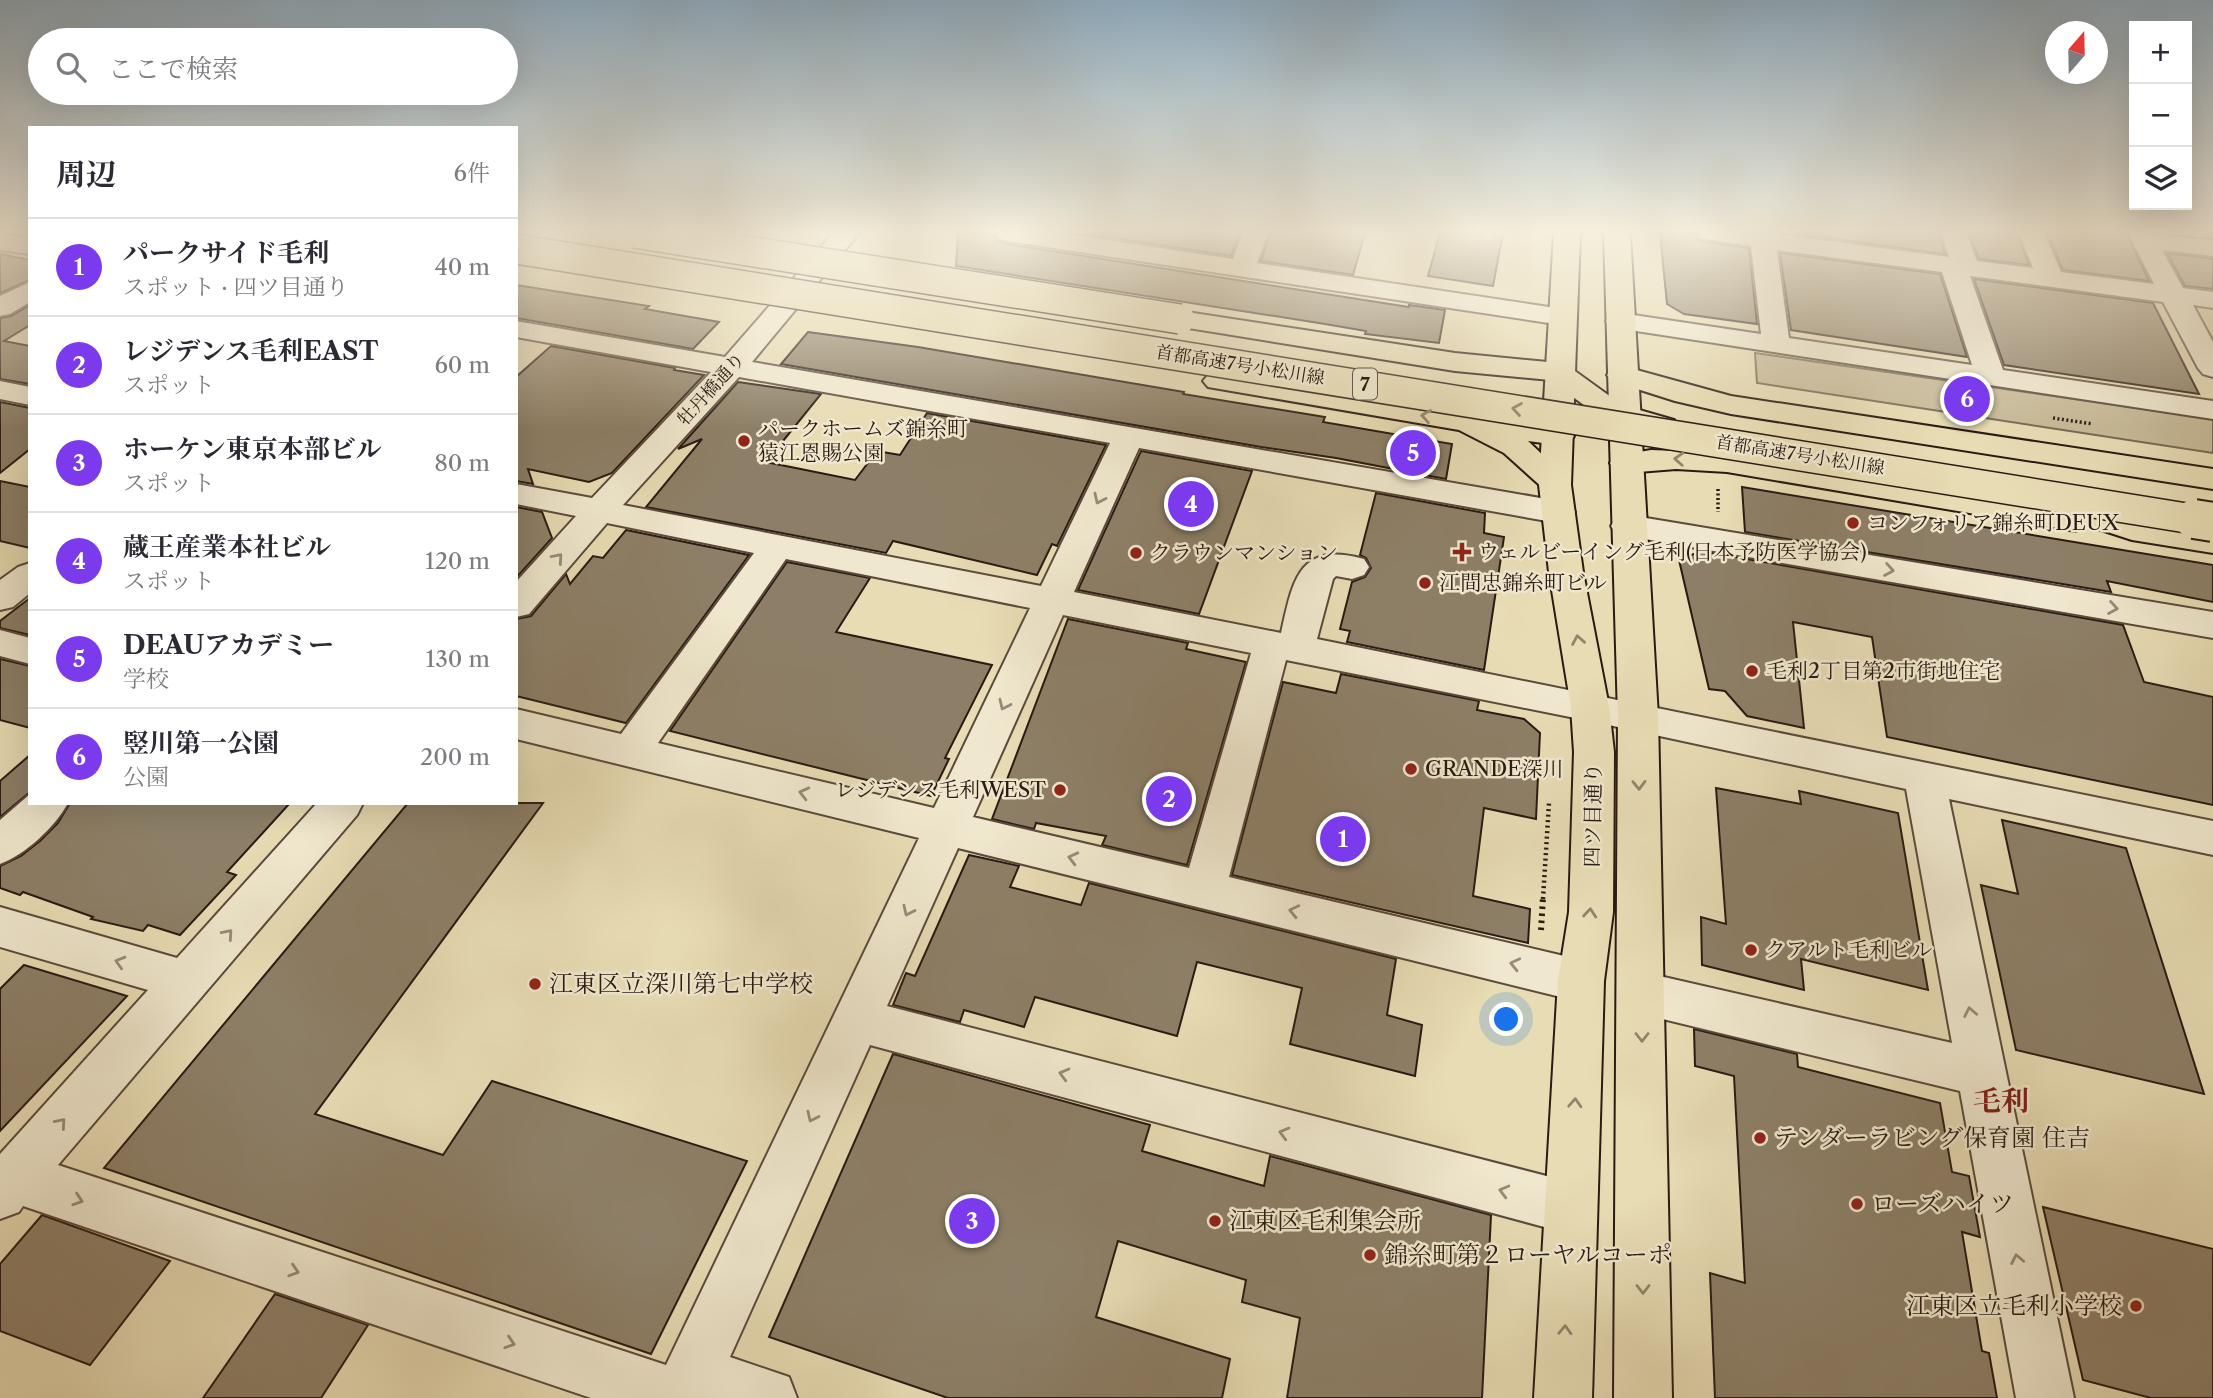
<!DOCTYPE html>
<html lang="ja">
<meta charset="utf-8">
<style>
body{margin:0;font-family:"Libre Caslon Text","Noto Serif JP",serif;background:#f2f2f3;color:#2b2b33}
.controls{position:absolute;right:21px;top:21px;display:grid;overflow:hidden;border-radius:0px;box-shadow:0 7px 28px #0002}
.controls button{width:63px;height:63px;display:grid;place-items:center;padding:0;border:0;border-bottom:2px solid #e1e1e2;background:#fff;color:#2b2b33;font:35px sans-serif}
.compass{position:absolute;left:2045px;top:21px;width:63px;height:63px;border-radius:50%;background:#fff;box-shadow:0 7px 28px #0002;rotate:20deg}
.you{position:absolute;left:1507px;top:1020px;width:24px;height:24px;margin:-18px;border:5px solid #fff;border-radius:50%;background:#1a73e8;box-shadow:0 0 0 10px #1a73e833}
.badge{display:grid;place-items:center;width:46px;height:46px;border-radius:50%;background:#7c3aed;color:#fff;font-size:23px;font-weight:700}
.pin{position:absolute;translate:-50% -50%;border:4px solid #fff;box-shadow:0 2px 7px #0006}
.list{margin:0;padding:0;list-style:none}
h2{display:flex;justify-content:space-between;align-items:center;height:91px;margin:0;padding:0 28px;font-size:30px}
h2 small{font-size:23px;font-weight:400;color:#7c7c81}
.list li{display:grid;grid-template-columns:46px 1fr auto;gap:21px;align-items:center;box-sizing:border-box;height:98px;padding:0 28px;border-top:2px solid #e1e1e2}
.list b{display:block;font-size:26px;white-space:nowrap}
.list p{margin:0;font-size:23px;white-space:nowrap;color:#7c7c81}
.list em{font-size:23px;font-style:normal;color:#7c7c81}
.icon{flex:none;width:38px;height:38px;fill:none;stroke:currentColor;stroke-width:2;stroke-linecap:round;stroke-linejoin:round}
.map{position:relative;flex:none;width:2213px;height:1398px;overflow:hidden}
.search{position:absolute;background:#fff;box-shadow:0 7px 28px #0002;left:28px;top:28px;width:490px;height:77px;display:flex;align-items:center;gap:18px;box-sizing:border-box;padding:0 24px;border-radius:38px;color:#7c7c81;font-size:26px}
.panel{position:absolute;background:#fff;box-shadow:0 7px 28px #0002;left:28px;top:126px;width:490px;height:679px;border-radius:0px}
.map>svg:first-child{display:block}
.green{fill:#c8bb99;stroke:#796a56;stroke-width:2}
.building{fill:#8d7f67;stroke:#2a1a13;stroke-width:2}
.lines{fill:none;stroke-linecap:round;stroke-linejoin:round}
.minor-casing{stroke:#5a4a3b;stroke-width:4}
.major-casing{stroke:#2a1a13;stroke-width:4}
.highway-casing{stroke:#2a1a13;stroke-width:4}
.path-far2{stroke:#2a1a13;stroke-width:3.5;stroke-dasharray:2 2.5;stroke-linecap:butt}
.path-far1{stroke:#2a1a13;stroke-width:4.5;stroke-dasharray:2 3.5;stroke-linecap:butt}
.path{stroke:#2a1a13;stroke-width:6;stroke-dasharray:2.5 4.5;stroke-linecap:butt}
.minor{fill:#f0e8ce;fill-rule:evenodd}
.major{fill:#e8dcb4;fill-rule:evenodd}
.highway{fill:#e8dcb4;fill-rule:evenodd}
.highway-bridge-far1-casing{stroke:#2a1a13;stroke-width:32;stroke-linecap:butt}
.highway-bridge-casing{stroke:#2a1a13;stroke-width:42;stroke-linecap:butt}
.highway-bridge-far1{stroke:#e8dcb4;stroke-width:29}
.highway-bridge{stroke:#e8dcb4;stroke-width:38}
.oneway{stroke:#92856c}
.oneway2{stroke:#978b7a}
.poi-dot{fill:#8f2418;stroke:#f0e8ce;stroke-width:2.5}
.labels{text-anchor:middle;stroke-width:5;stroke-linejoin:round;paint-order:stroke}
.far-street-label{font-size:18px;fill:#2a1a13;stroke:#f0e8ce}
.shield{fill:#f0e8ce;stroke:#65584b;stroke-width:2}
.shield-label{font-size:19px;font-weight:bold;fill:#2a1a13}
.poi-label{font-size:21px;fill:#2a1a13;stroke:#f0e8ce;text-anchor:start}
.street-label{font-size:21px;fill:#2a1a13;stroke:#f0e8ce}
.near-poi-label{font-size:24px;fill:#2a1a13;stroke:#f0e8ce;text-anchor:start}
.near-quarter-label{font-size:28px;font-weight:bold;fill:#7a1f14;stroke:#f0e8ce}
</style>
<div class="map">
<svg width="2213" height="1398" viewBox="0 0 2213 1398">
<rect width="100%" height="100%" fill="#e8dcb4"/>
<filter id="stains"><feTurbulence type="fractalNoise" baseFrequency=".00286" numOctaves="4"/><feColorMatrix values="0 0 0 0 .2 0 0 0 0 .09 0 0 0 0 .02 0 0 0 .5 -.17"/></filter>
<radialGradient id="worn" r=".72"><stop offset=".6" stop-color="#630" stop-opacity="0"/><stop offset="1" stop-color="#630" stop-opacity=".3"/></radialGradient>
<!-- green -->
<polygon class="green" points="1755,353 2213,419 2213,453 1757,383"/>
<!-- building -->
<g class="building">
<polygon points="958,233 993,233 997,240 1007,244 1409,307 1409,305 1445,310 1439,343 1365,334 1366,331 1325,324 956,266"/>
<polygon points="1082,233 1240,233 1231,256"/>
<polygon points="1270,233 1365,233 1353,275 1261,261"/>
<polygon points="1440,233 1503,233 1493,286 1428,276"/>
<polygon points="1660,233 1694,233 1699,241 1749,248 1757,324 1684,314 1667,304"/>
<polygon points="1792,233 1939,233 1945,254"/>
<polygon points="1969,233 2017,233 2029,265 1979,259"/>
<polygon points="2047,233 2126,233 2149,281 2063,270"/>
<polygon points="1780,253 1940,274 1967,357 1791,330"/>
<polygon points="2167,253 2213,259 2213,289 2185,286"/>
<polygon points="0,254 30,260 30,280 0,293"/>
<polygon points="1974,279 2153,303 2199,394 2004,365"/>
<polygon points="516,285 649,306 645,309 719,322 693,349 516,318"/>
<polygon points="30,305 30,325 4,341 30,346 30,384 0,379 0,318 11,316"/>
<polygon points="808,332 918,347 1184,392 1183,394 1325,417 1323,422 1452,444 1446,479 1336,458 1261,447 781,364"/>
<polygon points="551,346 675,368 674,370 704,375 612,473 589,482 528,469 533,484 516,481 516,377"/>
<polygon points="738,382 821,394 766,462 855,480 877,451 900,455 927,413 1106,445 1057,546 1052,544 1037,575 893,541 886,553 646,507 702,439 678,449"/>
<polygon points="0,402 30,408 30,449 0,473"/>
<polygon points="1141,451 1252,471 1199,614 1078,590"/>
<polygon points="0,481 30,487 30,548 0,541"/>
<polygon points="1742,487 2213,565 2213,602 2107,581 2111,592 1745,532"/>
<polygon points="1376,493 1485,513 1484,533 1504,537 1484,670 1347,642 1350,631 1340,629 1352,582 1365,577 1371,568 1366,558 1360,555"/>
<polygon points="516,507 542,512 552,538 516,578"/>
<polygon points="626,530 749,555 626,723 516,696 516,619 531,616 566,574 570,584 593,556 603,558"/>
<polygon points="1701,551 2123,625 2144,682 2213,697 2213,805 1887,737 1872,637 1793,622 1804,728 1747,716 1725,691 1709,689 1679,560"/>
<polygon points="787,562 870,578 836,632 992,665 945,758 949,759 931,796 670,731"/>
<polygon points="30,598 30,635 0,628 0,621"/>
<polygon points="1068,619 1188,643 1186,649 1246,662 1187,865 1102,845 1106,836 1036,823 1034,829 992,819"/>
<polygon points="0,659 30,666 30,728 0,720"/>
<polygon points="1341,674 1479,701 1477,710 1524,719 1540,733 1536,819 1484,808 1473,896 1530,909 1528,943 1232,875 1283,682 1336,693"/>
<polygon points="30,755 30,792 0,817 0,781"/>
<polygon points="1716,788 1801,804 1799,791 1898,813 1928,990 1801,959 1804,990 1702,965 1701,917 1726,924"/>
<polygon points="70,803 290,803 227,872 236,875 180,935 148,925 143,931 91,919 93,917 23,892 20,895 0,888 0,866 21,856 40,841 58,823"/>
<polygon points="408,803 543,803 315,1114 443,1155 492,1081 747,1161 651,1354 104,1168"/>
<polygon points="2002,820 2126,848 2204,1094 2016,1050 1981,885 2018,894"/>
<polygon points="969,855 1019,866 1010,887 1081,905 1089,883 1396,959 1387,1015 1422,1025 1415,1076 1290,1044 1302,988 1197,962 1177,1036 1035,997 1024,1027 964,1010 960,1022 893,1005 906,973 915,976"/>
<polygon points="24,965 127,996 0,1131 0,989"/>
<polygon points="1694,1029 1797,1054 1798,1067 1940,1103 1952,1172 1969,1176 1980,1237 1962,1232 1982,1351 1989,1353 1997,1398 1715,1398 1710,1273 1745,1283 1734,1076 1695,1066"/>
<polygon points="893,1054 1150,1125 1142,1151 1264,1186 1270,1156 1491,1215 1482,1398 1287,1398 1300,1318 1242,1302 1246,1280 1118,1241 1096,1317 1230,1359 1222,1398 948,1398 769,1337"/>
<polygon points="2043,1207 2213,1249 2213,1398 2151,1398 2083,1380"/>
<polygon points="42,1215 170,1261 90,1365 0,1331 0,1264"/>
<polygon points="275,1294 368,1325 321,1398 203,1398"/>
</g>
<g class="lines">
<defs>
<g id="minor">
<path d="M833,233H859L752,362L1558,501L1570,504L1575,512L1570,520L1558,523L1139,448L1074,592L1281,633C1293,579 1299,541 1364,559L1369,567L1364,575L1352,579L1336,576L1333,579L1317,639L2213,821V855L1949,799L2074,1398H2016L1960,1091L1642,1014L1625,1008L1619,993L1625,978L1642,972L1952,1043L1906,789L1590,721L1286,660L1229,877L1581,960L1597,966L1604,981L1597,996L1581,1002L958,848L887,1006L1570,1182L1589,1189L1596,1208L1589,1227L1570,1234L870,1045L730,1357L789,1377L797,1398H591L23,1206L19,1212L0,1219V1154L148,990L0,947V907L177,958L317,803H363L357,815L58,1165L666,1365L919,838L516,739V709L621,734L754,553L607,523L529,614L516,617V582L576,516L516,504V484L592,498L711,372L516,337V321L725,357ZM739,377L1110,443L1041,586L623,505ZM786,559L1030,608L934,808L658,743ZM1063,615L1251,653L1189,868L973,817Z"/>
<polygon points="995,233 1061,233 1233,259 1243,233 1268,233 1257,263 1562,309 1572,311 1576,317 1572,323 1562,325 1007,241 998,238"/>
<path d="M1696,233H1769L1949,257L1941,233H1966L1977,261L2033,268L2019,233H2044L2061,272L2154,284L2128,233L2213,240V256L2162,250L2183,288L2213,292V308L2193,305L2213,342V377L2203,374L2198,368L2163,302L1970,276L2003,370L2213,401V419L1610,327L1606,321L1610,315L1620,313L1761,334L1751,246L1699,238ZM1777,250L1942,272L1972,365L1789,338Z"/>
<polygon points="0,234 30,238 30,254 0,250"/>
<polygon points="30,282 30,302 10,314 0,316 0,296"/>
<polygon points="0,381 30,387 30,405 0,399"/>
<polygon points="1628,515 2213,612 2213,638 1616,534 1611,526 1616,518"/>
<polygon points="30,563 30,593 13,607 0,610 0,580 18,567"/>
<polygon points="0,630 30,638 30,664 0,656"/>
<path d="M30,794V803H68C55,827 25,855 0,864V820Z"/>
</g>
<g id="major">
<polygon points="1554,233 1580,233 1571,485 1583,572 1609,707 1614,752 1613,912 1604,981 1592,1398 1534,1398 1558,981 1569,912 1574,752 1571,707 1549,572 1539,485"/>
<polygon points="1604,233 1630,233 1658,717 1672,1398 1614,1398 1618,717"/>
</g>
<g id="highway">
<polygon points="1180,311 1455,353 1558,363 1568,366 1622,405 1674,420 1678,427 1674,434 1663,436 1600,417 1550,380 1455,371 1170,325 1166,319 1170,313"/>
<polygon points="1622,366 1731,396 2213,469 2213,489 1731,414 1675,401 1612,381 1607,375 1612,369"/>
<polygon points="1218,372 1466,413 1487,419 1494,418 1569,429 1574,436 1569,443 1558,445 1528,441 1571,482 1566,489 1555,492 1544,489 1504,453 1459,430 1208,387 1203,381 1208,375"/>
<polygon points="1651,450 1727,453 2037,503 2039,499 2051,495 2160,522 2213,531 2213,553 2132,540 2089,526 2076,531 1727,472 1676,469 1626,473 1615,470 1610,463 1615,456"/>
</g>
</defs>
<!-- minor casing -->
<use href="#minor" class="minor-casing"/>
<!-- major casing -->
<use href="#major" class="major-casing"/>
<!-- highway casing -->
<use href="#highway" class="highway-casing"/>
<!-- path-far2 -->
<g class="path-far2">
<polyline points="2053,418 2093,424"/>
<polyline points="1718,489 1718,512"/>
</g>
<!-- path-far1 -->
<polyline class="path-far1" points="1543,899 1549,803"/>
<!-- path -->
<polyline class="path" points="1541,930 1543,897"/>
<!-- minor -->
<use href="#minor" class="minor"/>
<!-- major -->
<use href="#major" class="major"/>
<!-- highway -->
<use href="#highway" class="highway"/>
<defs>
<g id="highway-bridge-far1">
<polyline points="634,233 1180,319"/>
<polyline points="516,249 2205,521"/>
</g>
<polyline id="highway-bridge" points="2194,519 2213,522"/>
</defs>
<!-- highway-bridge-far1 casing -->
<use href="#highway-bridge-far1" class="highway-bridge-far1-casing"/>
<!-- highway-bridge casing -->
<use href="#highway-bridge" class="highway-bridge-casing"/>
<!-- highway-bridge-far1 -->
<use href="#highway-bridge-far1" class="highway-bridge-far1"/>
<!-- highway-bridge -->
<use href="#highway-bridge" class="highway-bridge"/>
</g>
<!-- one-way arrows -->
<defs><path id="oneway-chevron" d="M-2-3.5L2.5 0L-2 3.5" fill="none" stroke-width="1.6" stroke-linecap="round" stroke-linejoin="round" transform="scale(1.75)"/></defs>
<g class="oneway">
<use href="#oneway-chevron" transform="translate(1517 409) rotate(-171)"/>
<use href="#oneway-chevron" transform="translate(1426 416) rotate(-170)"/>
<use href="#oneway-chevron" transform="translate(1679 459) rotate(-177)"/>
<use href="#oneway-chevron" transform="translate(1578 640) rotate(-100)"/>
<use href="#oneway-chevron" transform="translate(1639 785) rotate(89)"/>
<use href="#oneway-chevron" transform="translate(1590 913) rotate(-85)"/>
<use href="#oneway-chevron" transform="translate(1642 1037) rotate(90)"/>
<use href="#oneway-chevron" transform="translate(1575 1103) rotate(-87)"/>
<use href="#oneway-chevron" transform="translate(1643 1289) rotate(90)"/>
<use href="#oneway-chevron" transform="translate(1565 1330) rotate(-88)"/>
</g>
<g class="oneway2">
<use href="#oneway-chevron" transform="translate(1099 499) rotate(115)"/>
<use href="#oneway-chevron" transform="translate(558 558) rotate(-49)"/>
<use href="#oneway-chevron" transform="translate(1889 570) rotate(10)"/>
<use href="#oneway-chevron" transform="translate(2113 608) rotate(10)"/>
<use href="#oneway-chevron" transform="translate(1004 705) rotate(115)"/>
<use href="#oneway-chevron" transform="translate(804 793) rotate(-166)"/>
<use href="#oneway-chevron" transform="translate(1073 858) rotate(-166)"/>
<use href="#oneway-chevron" transform="translate(908 911) rotate(115)"/>
<use href="#oneway-chevron" transform="translate(1294 911) rotate(-167)"/>
<use href="#oneway-chevron" transform="translate(228 934) rotate(-49)"/>
<use href="#oneway-chevron" transform="translate(120 962) rotate(-164)"/>
<use href="#oneway-chevron" transform="translate(1515 964) rotate(-167)"/>
<use href="#oneway-chevron" transform="translate(1970 1012) rotate(-101)"/>
<use href="#oneway-chevron" transform="translate(1064 1074) rotate(-165)"/>
<use href="#oneway-chevron" transform="translate(812 1117) rotate(115)"/>
<use href="#oneway-chevron" transform="translate(61 1123) rotate(-49)"/>
<use href="#oneway-chevron" transform="translate(1284 1133) rotate(-165)"/>
<use href="#oneway-chevron" transform="translate(1504 1191) rotate(-165)"/>
<use href="#oneway-chevron" transform="translate(78 1200) rotate(18)"/>
<use href="#oneway-chevron" transform="translate(2017 1259) rotate(-101)"/>
<use href="#oneway-chevron" transform="translate(294 1271) rotate(18)"/>
<use href="#oneway-chevron" transform="translate(510 1343) rotate(18)"/>
</g>
<!-- sky -->
<linearGradient id="sky" x2="0" y2="1"><stop stop-color="#8eaabd"/><stop offset="0.54" stop-color="#f5efdd"/><stop offset="1" stop-color="#f5efdd" stop-opacity="0"/></linearGradient>
<rect width="2213" height="429" fill="url(#sky)"/>
<!-- markers -->
<g class="poi-dot">
<circle cx="744" cy="441" r="7"/>
<circle cx="1853" cy="523" r="7"/>
<path d="M1458.5 541.5h7v7h7v7h-7v7h-7v-7h-7v-7h7z"/>
<circle cx="1136" cy="553" r="7"/>
<circle cx="1425" cy="583" r="7"/>
<circle cx="1752" cy="671" r="7"/>
<circle cx="1411" cy="769" r="7"/>
<circle cx="1060" cy="790" r="7"/>
<circle cx="1751" cy="950" r="7"/>
<circle cx="535" cy="984" r="7"/>
<circle cx="1760" cy="1138" r="7"/>
<circle cx="1857" cy="1204" r="7"/>
<circle cx="1215" cy="1221" r="7"/>
<circle cx="1370" cy="1255" r="7"/>
<circle cx="2136" cy="1306" r="7"/>
</g>
<g class="labels">
<!-- far-street labels -->
<g class="far-street-label">
<text transform="translate(1240 365) rotate(9)" y="6">首都高速7号小松川線</text>
<text transform="translate(711 389) rotate(-48)" y="6">牡丹橋通り</text>
<text transform="translate(1800 455) rotate(9)" y="6">首都高速7号小松川線</text>
</g>
<!-- shield labels -->
<rect class="shield" x="1353" y="368.5" width="24" height="31" rx="5"/>
<g class="shield-label">
<text x="1365" y="391">7</text>
</g>
<!-- poi labels -->
<g class="poi-label">
<text x="758" y="436">パークホームズ錦糸町<tspan x="758" dy="24">猿江恩賜公園</tspan></text>
<text x="1867" y="530">コンフォリア錦糸町DEUX</text>
<text x="1478" y="559">ウェルビーイング毛利(日本予防医学協会)</text>
<text x="1150" y="560">クラウンマンション</text>
<text x="1439" y="590">江間忠錦糸町ビル</text>
<text x="1766" y="678">毛利2丁目第2市街地住宅</text>
<text x="1425" y="776">GRANDE深川</text>
<text x="1046" y="797" text-anchor="end">レジデンス毛利WEST</text>
<text x="1765" y="957">クアルト毛利ビル</text>
</g>
<!-- street labels -->
<g class="street-label">
<text transform="translate(1593 815) rotate(-89)" y="7">四ツ目通り</text>
</g>
<!-- near-poi labels -->
<g class="near-poi-label">
<text x="549" y="992">江東区立深川第七中学校</text>
<text x="1774" y="1146">テンダーラビング保育園 住吉</text>
<text x="1871" y="1212">ローズハイツ</text>
<text x="1229" y="1229">江東区毛利集会所</text>
<text x="1384" y="1263">錦糸町第２ローヤルコーポ</text>
<text x="2122" y="1314" text-anchor="end">江東区立毛利小学校</text>
</g>
<!-- near-quarter labels -->
<g class="near-quarter-label">
<text x="2001" y="1111">毛利</text>
</g>
</g>
<rect width="100%" height="100%" filter="url(#stains)"/>
<rect width="100%" height="100%" fill="url(#worn)"/>
</svg>
<div class="controls">
<button>+</button>
<button>−</button>
<button><svg class="icon" aria-label="layers" viewBox="0 0 24 24"><path d="M12 4l9 5-9 5-9-5zM3 14l9 5 9-5"/></svg></button>
</div>
<svg class="compass" viewBox="-18 -18 36 36"><path d="M0-13l5 13h-10z" fill="#e53935"/><path d="M0 13l5-13h-10z" fill="#7c7c81"/></svg>
<div class="you"></div>
<div class="pin badge" style="left:1343px;top:839px">1</div>
<div class="pin badge" style="left:1169px;top:799px">2</div>
<div class="pin badge" style="left:972px;top:1221px">3</div>
<div class="pin badge" style="left:1191px;top:504px">4</div>
<div class="pin badge" style="left:1413px;top:453px">5</div>
<div class="pin badge" style="left:1967px;top:399px">6</div>
<div class="search"><svg class="icon" aria-label="search" viewBox="0 0 24 24"><circle cx="10" cy="10" r="6"/><path d="M15 15l6 6"/></svg>ここで検索</div>
<section class="panel">
<h2>周辺<small>6件</small></h2>
<ul class="list">
<li><span class="badge">1</span><div><b>パークサイド毛利</b><p>スポット · 四ツ目通り</p></div><em>40 m</em></li>
<li><span class="badge">2</span><div><b>レジデンス毛利EAST</b><p>スポット</p></div><em>60 m</em></li>
<li><span class="badge">3</span><div><b>ホーケン東京本部ビル</b><p>スポット</p></div><em>80 m</em></li>
<li><span class="badge">4</span><div><b>蔵王産業本社ビル</b><p>スポット</p></div><em>120 m</em></li>
<li><span class="badge">5</span><div><b>DEAUアカデミー</b><p>学校</p></div><em>130 m</em></li>
<li><span class="badge">6</span><div><b>竪川第一公園</b><p>公園</p></div><em>200 m</em></li>
</ul>
</section>
</div>
